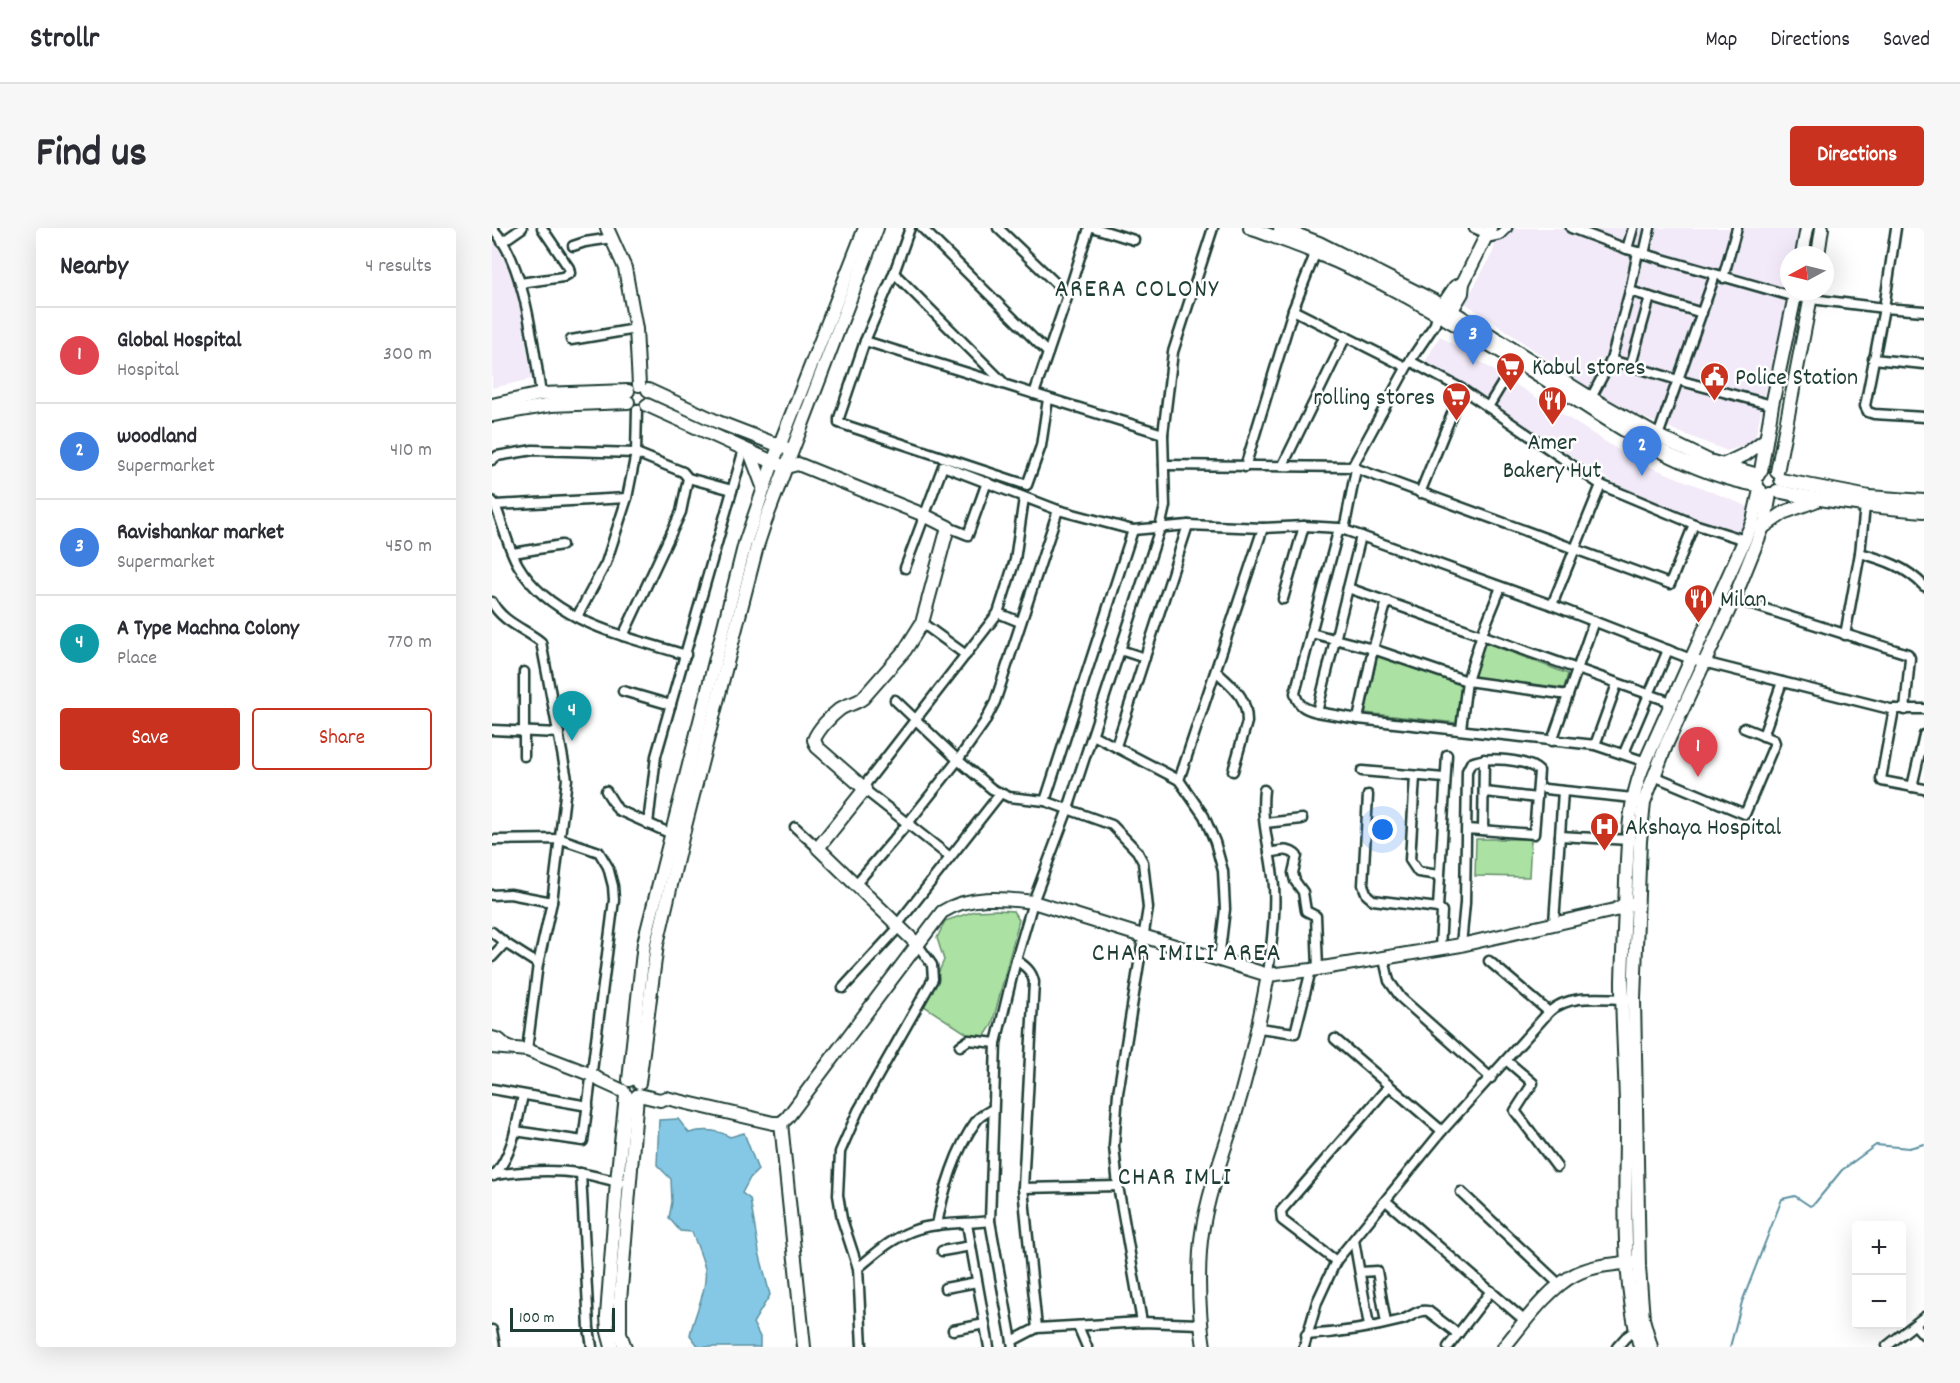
<!DOCTYPE html>
<meta charset="utf-8">
<style>
body{margin:0;font-family:Dekko,sans-serif;background:#f7f7f7;color:#2b2b33}
.controls{position:absolute;right:18px;bottom:18px;display:grid;overflow:hidden;border-radius:6px;box-shadow:0 6px 24px #0002}
.controls button{width:54px;height:54px;display:grid;place-items:center;padding:0;border:0;border-bottom:2px solid #e1e1e2;background:#fff;color:#2b2b33;font:30px sans-serif}
.compass{position:absolute;left:1288px;top:18px;width:54px;height:54px;border-radius:50%;background:#fff;box-shadow:0 6px 24px #0002;rotate:263deg}
.scale{position:absolute;left:18px;bottom:15px;width:105px;box-sizing:border-box;padding-left:6px;border:3px solid #1f3d34;border-top:0;font-size:16px;line-height:21px;white-space:nowrap;color:#1f3d34;-webkit-text-stroke:4px #fff;paint-order:stroke}
.you{position:absolute;left:891px;top:602px;width:21px;height:21px;margin:-15px;border:4px solid #fff;border-radius:50%;background:#1a73e8;box-shadow:0 0 0 9px #1a73e833}
.badge{display:grid;place-items:center;width:39px;height:39px;border-radius:50%;background:#c8321e;color:#fff;font-size:20px;font-weight:700}
.pin{position:absolute;translate:-50% -50px;filter:drop-shadow(0 2px 3px #0008)}
.pin::after{content:'';position:absolute;top:32px;width:21px;height:18px;background:inherit;clip-path:polygon(0 0,100% 0,50% 100%)}
.list{margin:0;padding:0;list-style:none}
h2{display:flex;justify-content:space-between;align-items:center;height:78px;margin:0;padding:0 24px;font-size:26px}
h2 small{font-size:20px;font-weight:400;color:#7c7c81}
.list li{display:grid;grid-template-columns:39px 1fr auto;gap:18px;align-items:center;box-sizing:border-box;height:96px;padding:0 24px;border-top:2px solid #e1e1e2}
.list b{display:block;font-size:22px;white-space:nowrap}
.list p{margin:0;font-size:20px;white-space:nowrap;color:#7c7c81}
.list em{font-size:20px;font-style:normal;color:#7c7c81}
.actions{display:flex;gap:12px;padding:18px 24px}
.actions a{flex:1;padding:14px 0;border:2px solid #c8321e;border-radius:6px;text-align:center;font-size:21px;color:#c8321e}
.actions .main{background:#c8321e;color:#fff}
.map{position:relative;flex:none;width:1432px;height:1119px;overflow:hidden;border-radius:6px}
header{display:flex;align-items:center;gap:36px;box-sizing:border-box;height:84px;padding:0 30px;background:#fff;border-bottom:2px solid #e1e1e2}
header strong{font-size:28px}
nav{display:flex;gap:33px;margin-inline-start:auto;font-size:21px}
.intro{display:flex;align-items:center;justify-content:space-between;box-sizing:border-box;height:144px;padding:0 36px}
h1{margin:0;font-size:42px}
.button{padding:15px 27px;border-radius:6px;background:#c8321e;color:#fff;font-size:21px;font-weight:700}
main{display:flex;gap:36px;padding:0 36px}
aside{flex:1;background:#fff;border-radius:6px;box-shadow:0 6px 24px #0002}
.map>svg:first-child{display:block}
.built{fill:#f2eaf8}
.green{fill:#abe1a3;stroke:#658f6c;stroke-width:1.5}
.water{fill:#85c8e6;stroke:#5c909f;stroke-width:1.5}
.lines{fill:none;stroke-linecap:round;stroke-linejoin:round}
.stream{stroke:#5c909f;stroke-width:2}
.street-casing{stroke:#1f3d34;stroke-width:13}
.secondary-casing{stroke:#1f3d34;stroke-width:16}
.street{stroke:#fff;stroke-width:8}
.secondary{stroke:#fff;stroke-width:12}
.labels{text-anchor:middle;stroke-width:5;stroke-linejoin:round;paint-order:stroke}
.poi-label{font-size:24px;fill:#1f3d34;stroke:#fff;text-anchor:start}
.neighbourhood-label{font-size:26px;letter-spacing:1.5px;fill:#1f3d34;stroke:#fff}
</style>
<header>
<strong>Strollr</strong>
<nav><a>Map</a><a>Directions</a><a>Saved</a></nav>
</header>
<div class="intro"><h1>Find us</h1><a class="button">Directions</a></div>
<main>
<aside>
<h2>Nearby<small>4 results</small></h2>
<ul class="list">
<li><span class="badge" style="background:#e0444e">1</span><div><b>Global Hospital</b><p>Hospital</p></div><em>300 m</em></li>
<li><span class="badge" style="background:#3f7fe0">2</span><div><b>woodland</b><p>Supermarket</p></div><em>410 m</em></li>
<li><span class="badge" style="background:#3f7fe0">3</span><div><b>Ravishankar market</b><p>Supermarket</p></div><em>450 m</em></li>
<li><span class="badge" style="background:#0f9aa8">4</span><div><b>A Type Machna Colony</b><p>Place</p></div><em>770 m</em></li>
</ul>
<div class="actions"><a class="main">Save</a><a>Share</a></div>
</aside>
<div class="map">
<svg width="1432" height="1119" viewBox="0 0 1432 1119">
<rect width="100%" height="100%" fill="#fff"/>
<filter id="ink" filterUnits="userSpaceOnUse"><feTurbulence type="fractalNoise" baseFrequency=".0167" numOctaves="2"/><feDisplacementMap in="SourceGraphic" scale="12" xChannelSelector="R" yChannelSelector="G"/><feConvolveMatrix kernelMatrix="1 2 1 2 8 2 1 2 1" color-interpolation-filters="sRGB"/></filter>
<g filter="url(#ink)">
<!-- built -->
<g class="built">
<polygon points="1007,0 1312,0 1306,27 1297,27 1297,63 1262,214 1235,223 1127,180 973,75 1001,24"/>
<polygon points="0,8 24,54 40,151 0,160"/>
<polygon points="948,108 1142,232 1257,279 1248,305 1226,298 1129,259 1028,196 933,134"/>
</g>
<!-- green -->
<g class="green">
<polygon points="992,414 1076,446 1072,460 981,449"/>
<polygon points="886,426 970,457 965,495 873,485"/>
<polygon points="984,611 1039,611 1037,649 983,648"/>
<polygon points="504,682 521,683 527,692 500,797 492,809 483,811 432,778 452,732 445,710 453,693 483,683"/>
</g>
<!-- water -->
<path class="water" d="M186,891L197,905C212,901 225,901 238,909L252,905L266,942L258,950L250,965L258,971L267,1024L278,1067L261,1095L268,1109V1119H207L198,1107C202,1087 216,1061 213,1041C210,1028 204,1015 200,1004L188,1003L177,990L180,974L179,951L165,937L167,892Z"/>
<g class="lines">
<!-- stream -->
<polyline class="stream" points="1238,1119 1250,1074 1290,971 1303,968 1318,978 1323,975 1350,942 1384,917 1417,920 1432,916"/>
<defs>
<g id="street">
<path d="M0,0C33,33 42,121 49,166"/>
<polyline points="418,0 402,45 373,113 347,190 347,195 535,257 549,218 556,171"/>
<polyline points="430,0 556,125"/>
<polyline points="506,0 576,67 542,166"/>
<polyline points="603,0 642,12"/>
<polyline points="982,0 996,6"/>
<polyline points="1079,0 1135,21 1303,69 1392,80 1432,83"/>
<polyline points="1404,0 1392,80 1373,178 1376,184 1382,186 1432,189"/>
<polyline points="994,10 1008,7 1015,0"/>
<polyline points="10,14 30,0"/>
<polyline points="81,18 93,14 120,10"/>
<polyline points="1135,21 1141,0"/>
<polyline points="1152,26 1158,0"/>
<polyline points="402,45 512,155"/>
<polyline points="1231,50 1245,0"/>
<polyline points="28,55 71,49 78,45 77,40 50,0"/>
<polyline points="1138,63 1210,85"/>
<polyline points="576,67 597,0"/>
<polyline points="801,82 914,139"/>
<polyline points="79,112 144,101"/>
<polyline points="373,113 671,206"/>
<polyline points="1381,131 1432,136"/>
<polyline points="1119,132 1186,152 1280,177"/>
<polyline points="918,133 970,161 1109,257 1202,296 1253,312"/>
<polyline points="1139,137 1158,69"/>
<polyline points="1099,170 1119,132 1138,63 1146,24"/>
<polyline points="996,179 1024,133"/>
<polyline points="1166,208 1223,47"/>
<polyline points="0,232 5,228 41,222 144,225 191,244 196,250 189,284 131,408"/>
<polyline points="672,237 860,239 1178,356 1202,296"/>
<polyline points="791,237 854,108"/>
<polyline points="753,239 801,82 825,21"/>
<polyline points="860,239 918,133 943,96 945,86"/>
<polyline points="196,250 240,262"/>
<polyline points="928,265 970,161"/>
<path d="M0,273L3,277C11,296 16,320 26,337C59,394 136,409 194,427"/>
<polyline points="3,277 135,270"/>
<polyline points="456,299 476,307 495,254"/>
<polyline points="852,302 864,241"/>
<polyline points="869,308 825,484 866,491 1103,517 1154,534"/>
<polyline points="21,325 70,317"/>
<path d="M1368,325C1393,332 1414,339 1432,358"/>
<polyline points="413,340 451,238 566,282 641,302 696,297 771,300 812,298 847,300 1060,377 1199,431 1398,481 1432,481"/>
<polyline points="856,360 1179,474"/>
<polyline points="791,371 812,298"/>
<polyline points="1242,371 1416,426 1418,430 1413,482"/>
<path d="M0,374C10,394 33,401 49,414L75,551L60,674L46,736L35,822"/>
<polyline points="1060,377 1109,257"/>
<polyline points="506,385 528,394"/>
<polyline points="85,389 114,335 135,270 144,225 145,181"/>
<polyline points="430,395 474,427"/>
<polyline points="819,405 881,421 975,453 1076,467"/>
<polyline points="1353,407 1368,325 1373,278"/>
<polyline points="628,422 653,430"/>
<path d="M724,443C741,460 755,467 755,494L741,543"/>
<polyline points="32,444 32,528"/>
<polyline points="131,463 179,477"/>
<polyline points="403,472 466,532 500,561 517,569 553,573 620,597 645,623 651,634 656,680 626,865 622,918 626,958 650,1094"/>
<polyline points="1402,481 1389,551 1390,553 1432,561"/>
<path d="M825,484C813,481 806,478 803,465L847,300"/>
<polyline points="866,491 881,421 895,373"/>
<polyline points="969,501 975,453 990,406 1009,359"/>
<polyline points="0,502 67,505"/>
<polyline points="601,507 687,552 712,588 723,614 731,643 733,681 727,731"/>
<polyline points="1271,508 1290,454"/>
<polyline points="1060,513 1102,393"/>
<polyline points="1103,517 1125,456"/>
<polyline points="624,518 696,297"/>
<polyline points="1132,525 1176,422"/>
<polyline points="870,543 952,550"/>
<polyline points="923,548 918,632 926,644 947,647"/>
<polyline points="1162,548 1253,586 1283,515 1282,512 1252,500"/>
<polyline points="687,552 771,300"/>
<polyline points="372,558 506,385 523,332 532,270"/>
<polyline points="1420,559 1432,507"/>
<polyline points="1053,561 1141,570"/>
<polyline points="373,562 458,629"/>
<path d="M772,562C768,594 780,627 782,659C784,688 779,717 776,747"/>
<polyline points="114,563 126,582 184,608"/>
<polyline points="993,564 1045,570"/>
<polyline points="876,567 871,657 875,667 881,672 946,680 950,683 948,721"/>
<polyline points="553,573 641,302"/>
<polyline points="773,595 810,591"/>
<polyline points="156,596 164,528 252,221"/>
<polyline points="303,599 326,620"/>
<polyline points="991,602 992,531"/>
<polyline points="1068,608 1137,612"/>
<polyline points="0,612 69,611 107,624 116,639 121,658 122,672 91,913 23,903"/>
<path d="M777,625C787,623 797,619 805,628L801,645L803,653L811,664L814,683L824,688L826,741"/>
<polyline points="363,657 416,595 466,532 492,495 503,474 566,282"/>
<polyline points="0,667 18,666 60,674"/>
<polyline points="946,680 955,527"/>
<polyline points="1062,695 1071,563"/>
<polyline points="405,697 508,566"/>
<polyline points="0,704 13,715 46,736"/>
<path d="M969,717L973,675L975,543L979,535C993,528 1035,531 1047,543L1042,606L975,601"/>
<polyline points="0,729 13,715"/>
<polyline points="892,731 897,753 909,770 999,850"/>
<path d="M524,732C533,738 540,743 542,754L531,960L545,1100"/>
<polyline points="997,733 1057,784"/>
<polyline points="351,760 407,699"/>
<polyline points="767,800 803,805 819,742"/>
<polyline points="843,811 950,903"/>
<polyline points="468,818 477,812 504,815"/>
<polyline points="1014,832 1041,855 1023,883 1065,939"/>
<polyline points="0,861 96,878"/>
<polyline points="89,945 97,1100 100,1119"/>
<path d="M2,947C30,943 59,941 87,945C101,947 115,952 129,954"/>
<path d="M2,948C21,926 25,895 31,867"/>
<polyline points="531,960 626,958"/>
<polyline points="969,964 1068,1057"/>
<polyline points="894,973 1033,1093"/>
<polyline points="475,996 497,1119"/>
<path d="M445,997C451,963 464,920 485,892C489,887 496,884 501,881"/>
<polyline points="862,1012 877,1098"/>
<polyline points="450,1023 479,1018"/>
<polyline points="844,1033 790,992 789,983 897,858"/>
<path d="M366,1040C383,1026 399,1011 420,1003C443,994 474,996 498,993"/>
<polyline points="868,1044 885,1043 894,1095"/>
<polyline points="453,1060 485,1054"/>
<polyline points="1423,1097 1432,1107"/>
<polyline points="586,1098 595,1119"/>
<polyline points="0,1102 3,1119"/>
<polyline points="461,1102 493,1096"/>
<path d="M814,1107C845,1105 879,1100 910,1092C919,1089 926,1081 936,1083L966,1106"/>
<polyline points="520,1113 545,1100 650,1094 708,1096"/>
<polyline points="1395,1118 1432,1089"/>
<polyline points="370,1119 366,1040 350,991 346,967 348,924 366,883 441,751 440,737 426,717"/>
<polyline points="521,1119 498,993 504,815 524,732 541,674 576,581 668,300 673,278 671,206 681,124 721,0"/>
<path d="M812,1119L825,1074L844,1033L950,903L1057,784C1078,765 1109,771 1135,771"/>
<polyline points="956,1119 999,1063"/>
<polyline points="1125,1119 1134,1109 1144,1102"/>
</g>
<g id="secondary">
<polyline points="115,0 133,40 144,101 147,157"/>
<path d="M758,0C779,8 801,15 822,24C892,52 958,93 1023,132C1098,178 1176,242 1265,257"/>
<polyline points="788,0 827,15 950,77 1099,170 1166,208 1217,233 1266,247"/>
<polyline points="1310,27 1315,0"/>
<polyline points="1326,27 1330,0"/>
<polyline points="947,83 963,59 971,55"/>
<polyline points="957,87 970,65 971,55 998,0"/>
<polyline points="156,162 226,194 296,221"/>
<polyline points="0,177 49,166 136,163"/>
<path d="M155,177L281,234L294,239L306,236L432,287L456,299L430,395L413,422L371,470C364,476 355,476 348,481C339,488 326,501 322,512L325,519L373,561L326,620L426,717"/>
<polyline points="0,187 59,177 136,174"/>
<polyline points="258,224 272,261"/>
<polyline points="1231,237 1254,226 1274,211"/>
<polyline points="1269,243 1280,177 1304,63"/>
<polyline points="1285,244 1320,63"/>
<polyline points="1289,252 1377,269 1432,273"/>
<path d="M1285,263C1334,274 1382,279 1432,283"/>
<polyline points="1270,300 1293,284 1323,273"/>
<polyline points="0,810 7,812 16,820"/>
<polyline points="0,819 35,822 100,847 109,853 131,863"/>
<polyline points="137,852 152,715 253,315 281,234 373,0"/>
<polyline points="147,855 165,716 190,610 265,318 273,294 385,0"/>
<path d="M147,867L168,872L174,870L281,895H289L295,890L450,684C477,667 510,670 541,674L776,747L819,742L969,717L1123,682L1133,676H1145"/>
<polyline points="289,895 312,1119"/>
<polyline points="120,1119 116,1104 115,1088 125,953 134,867"/>
<polyline points="133,1119 128,1106 128,1073 145,868"/>
<path d="M712,1119C707,1087 706,1055 708,1023C711,978 728,936 741,894C756,845 767,797 776,747"/>
<path d="M1012,1119C1031,1096 1057,1059 1084,1046C1103,1037 1123,1036 1143,1034"/>
<path d="M1148,1119C1127,1040 1135,956 1134,875C1133,834 1130,793 1130,753C1131,719 1133,686 1134,653C1136,615 1136,577 1150,541L1261,293L1268,262"/>
<polyline points="1159,1119 1151,1091 1147,1039 1142,771 1148,613 1152,574 1175,515 1242,371 1273,294 1278,266"/>
</g>
</defs>
<!-- street casing -->
<use href="#street" class="street-casing"/>
<!-- secondary casing -->
<use href="#secondary" class="secondary-casing"/>
<!-- street -->
<use href="#street" class="street"/>
<!-- secondary -->
<use href="#secondary" class="secondary"/>
</g>
</g>
<!-- icons -->
<defs>
<symbol id="supermarket-pin" viewBox="-11 -11 22 30"><path d="M0 17L-7.5 6A9.5 9.5 0 1 1 7.5 6Z" fill="#c8321e" stroke="#fff"/><path d="M-6-5.5h2.5l.6 2H6L4.5 2H-2.5L-4.4-4H-6ZM-1.5 3.2a1.3 1.3 0 1 0 .1 0ZM3 3.2a1.3 1.3 0 1 0 .1 0Z" fill="#fff"/></symbol>
<symbol id="civic-pin" viewBox="-11 -11 22 30"><path d="M0 17L-7.5 6A9.5 9.5 0 1 1 7.5 6Z" fill="#c8321e" stroke="#fff"/><path d="M-.6-6.5H3V-4.5H.6V-3L4-1V1h2V6H-6V1h2V-1L-.6-3ZM-1.2 2.5V6h2.4V2.5Z" fill="#fff"/></symbol>
<symbol id="restaurant-pin" viewBox="-11 -11 22 30"><path d="M0 17L-7.5 6A9.5 9.5 0 1 1 7.5 6Z" fill="#c8321e" stroke="#fff"/><path d="M-5-6h1v4h1v-4h1v4h1v-4h1v5L-1.5 .5V6h-2V.5L-5-1ZM5-6V6H3V1.5H1.5Q1.5-4 5-6Z" fill="#fff"/></symbol>
<symbol id="hospital-pin" viewBox="-11 -11 22 30"><path d="M0 17L-7.5 6A9.5 9.5 0 1 1 7.5 6Z" fill="#c8321e" stroke="#fff"/><path d="M-5-5h3v3.5h4V-5h3V5h-3V1.5h-4V5h-3Z" fill="#fff"/></symbol>
</defs>
<g fill-rule="evenodd">
<use href="#supermarket-pin" x="1002" y="122" width="33" height="45"/>
<use href="#civic-pin" x="1206" y="132" width="33" height="45"/>
<use href="#supermarket-pin" x="948" y="152" width="33" height="45"/>
<use href="#restaurant-pin" x="1044" y="156" width="33" height="45"/>
<use href="#restaurant-pin" x="1190" y="354" width="33" height="45"/>
<use href="#hospital-pin" x="1096" y="582" width="33" height="45"/>
</g>
<g class="labels">
<!-- poi labels -->
<g class="poi-label">
<text x="1040" y="146">Kabul stores</text>
<text x="1243" y="156">Police Station</text>
<text x="943" y="176" text-anchor="end">rolling stores</text>
<text x="1060" y="221" text-anchor="middle">Amer<tspan x="1060" dy="28">Bakery Hut</tspan></text>
<text x="1228" y="378">Milan</text>
<text x="1133" y="606">Akshaya Hospital</text>
</g>
<!-- neighbourhood labels -->
<g class="neighbourhood-label">
<text x="645" y="68">ARERA COLONY</text>
<text x="695" y="732">CHAR IMILI AREA</text>
<text x="683" y="956">CHAR IMLI</text>
</g>
</g>
</svg>
<div class="controls">
<button>+</button>
<button>−</button>
</div>
<svg class="compass" viewBox="-18 -18 36 36"><path d="M0-13l5 13h-10z" fill="#e53935"/><path d="M0 13l5-13h-10z" fill="#7c7c81"/></svg>
<div class="scale">100 m</div>
<div class="you"></div>
<div class="pin badge" style="left:1206px;top:549px;background:#e0444e">1</div>
<div class="pin badge" style="left:1150px;top:248px;background:#3f7fe0">2</div>
<div class="pin badge" style="left:981px;top:137px;background:#3f7fe0">3</div>
<div class="pin badge" style="left:80px;top:513px;background:#0f9aa8">4</div>
</div>
</main>
